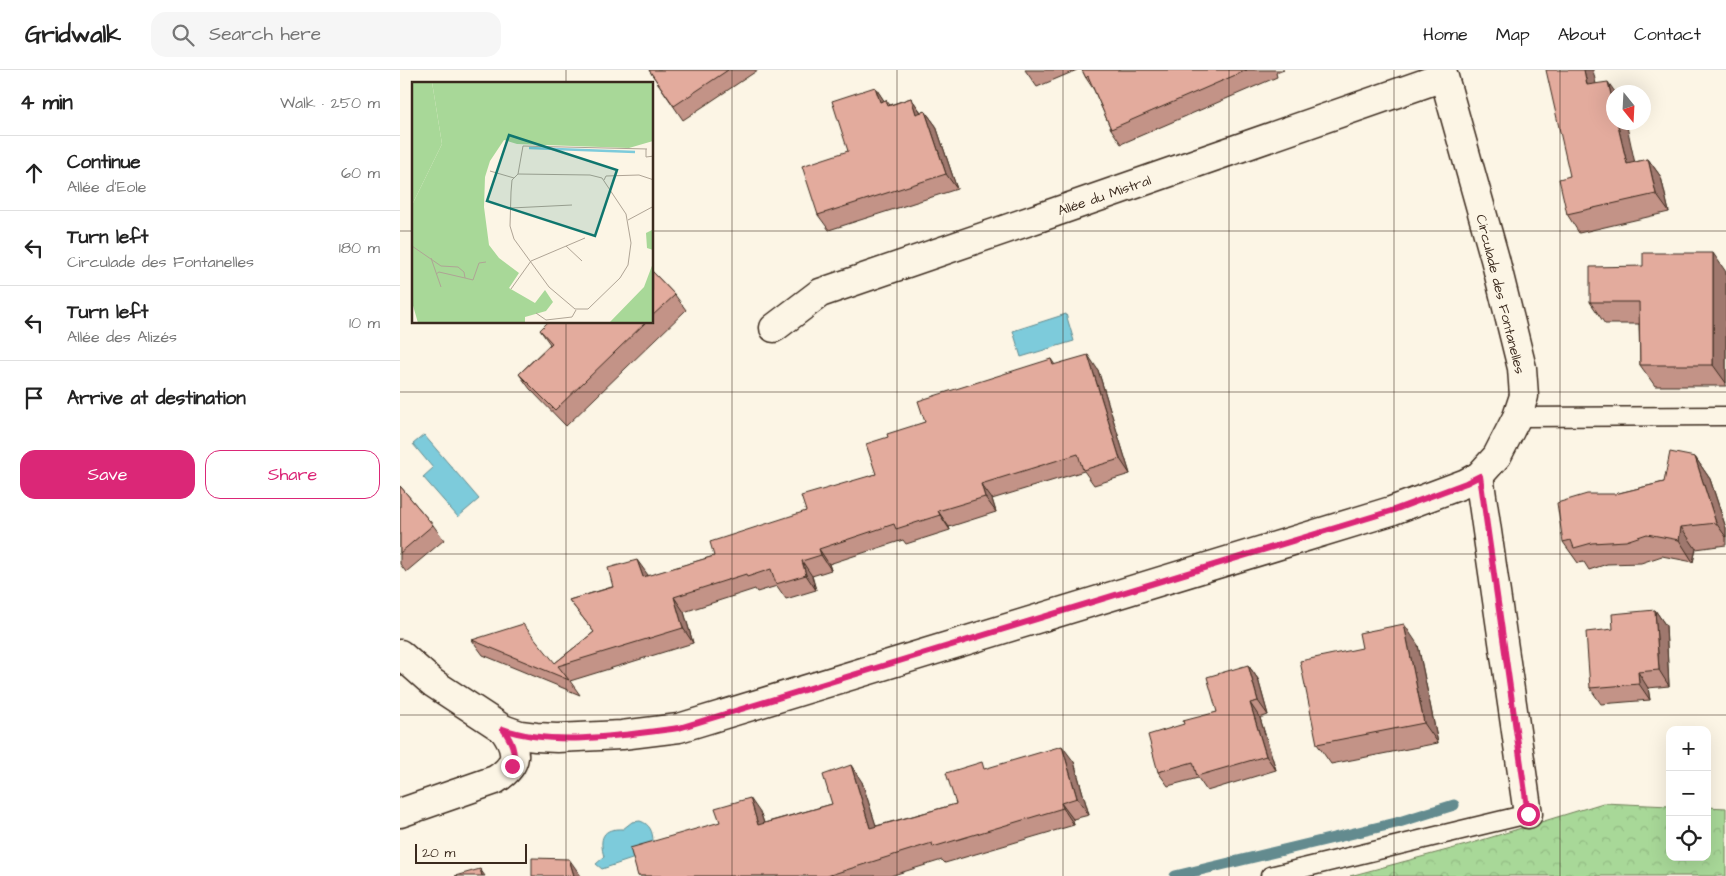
<!DOCTYPE html>
<meta charset="utf-8">
<style>
body{margin:0;font-family:"Architects Daughter",sans-serif;background:#f6f6f6;color:#222}
.controls{position:absolute;right:15px;bottom:15px;display:grid;overflow:hidden;border-radius:10px;box-shadow:0 5px 20px #0002}
.controls button{width:45px;height:45px;display:grid;place-items:center;padding:0;border:0;border-bottom:1px solid #e0e0e0;background:#fff;color:#222;font:25px sans-serif}
.compass{position:absolute;left:1206px;top:15px;width:45px;height:45px;border-radius:50%;background:#fff;box-shadow:0 5px 20px #0002;rotate:162deg}
.scale{position:absolute;left:15px;bottom:12px;width:112px;box-sizing:border-box;padding-left:5px;border:2px solid #3b2a1e;border-top:0;font-size:14px;line-height:18px;white-space:nowrap;color:#3b2a1e;-webkit-text-stroke:4px #fcf5e5;paint-order:stroke}
.stop{position:absolute;width:15px;height:15px;margin:-11px;border:4px solid #db2777;border-radius:50%;background:#fff}
.stop.end{background:#db2777;border-color:#fff;box-shadow:0 1px 5px #0008}
.list{margin:0;padding:0;list-style:none}
h2{display:flex;justify-content:space-between;align-items:center;height:65px;margin:0;padding:0 20px;font-size:21px}
h2 small{font-size:16px;font-weight:400;color:#767676}
.list li{display:grid;grid-template-columns:32px 1fr auto;gap:15px;align-items:center;box-sizing:border-box;height:75px;padding:0 20px;border-top:1px solid #e0e0e0}
.list b{display:block;font-size:19px;white-space:nowrap}
.list p{margin:0;font-size:16px;white-space:nowrap;color:#767676}
.list em{font-size:16px;font-style:normal;color:#767676}
.actions{display:flex;gap:10px;padding:15px 20px}
.actions a{flex:1;padding:11px 0;border:1px solid #db2777;border-radius:15px;text-align:center;font-size:18px;color:#db2777}
.actions .main{background:#db2777;color:#fff}
.icon{flex:none;width:28px;height:28px;fill:none;stroke:currentColor;stroke-width:2;stroke-linecap:round;stroke-linejoin:round}
.map{position:relative;flex:none;width:1326px;height:806px;overflow:hidden}
header{display:flex;align-items:center;gap:30px;box-sizing:border-box;height:70px;padding:0 25px;background:#fff;border-bottom:1px solid #e0e0e0}
header strong{font-size:24px}
nav{display:flex;gap:28px;margin-inline-start:auto;font-size:18px}
.search{width:350px;height:45px;background:#f6f6f6;display:flex;align-items:center;gap:12px;box-sizing:border-box;padding:0 18px;border-radius:15px;color:#767676;font-size:19px}
main{display:flex}
aside{flex:1;background:#fff}
.map>svg:first-child{display:block}
.forest{fill:url(#forest-crowns);stroke:#72815b}
.water{fill:#7dcbdb;stroke:#638b8f}
.lines{fill:none;stroke-linecap:round;stroke-linejoin:round}
.stream{stroke:#638b8f;stroke-width:11}
.service-casing{stroke:#3b2a1e;stroke-width:21}
.minor-casing{stroke:#3b2a1e;stroke-width:31}
.service{stroke:#fcf5e5;stroke-width:18}
.minor{stroke:#fcf5e5;stroke-width:28}
.wall{fill:#c39387;stroke:#3b2a1e}
.shaded-wall{fill:#9f786e;stroke:#3b2a1e}
.building{fill:#e3ab9d;stroke:#3b2a1e}
.route{stroke:#db2777;stroke-width:6}
.grid{fill:none;stroke:#3b2a1e;stroke-width:1;stroke-opacity:0.55}
.labels{text-anchor:middle;stroke-width:5;stroke-linejoin:round;paint-order:stroke}
.street-label{font-size:14px;fill:#3b2a1e;stroke:#fcf5e5}
.inset-river{fill:none;stroke:#7dcbdb;stroke-width:2.5}
.inset-road{fill:none;stroke:#afa495;stroke-width:1}
.view{fill:#0f766e;fill-opacity:0.15;stroke:#0f766e;stroke-width:2.5}
.inset-edge{fill:none;stroke:#3b2a1e;stroke-width:2.5}
</style>
<header>
<strong>Gridwalk</strong>
<div class="search"><svg class="icon" aria-label="search" viewBox="0 0 24 24"><circle cx="10" cy="10" r="6"/><path d="M15 15l6 6"/></svg>Search here</div>
<nav><a>Home</a><a>Map</a><a>About</a><a>Contact</a></nav>
</header>
<main>
<aside>
<h2>4 min<small>Walk · 250 m</small></h2>
<ul class="list">
<li><svg class="icon" aria-label="ahead" viewBox="0 0 24 24"><path d="M12 20V5M6 11l6-6 6 6"/></svg><div><b>Continue</b><p>Allée d'Eole</p></div><em>60 m</em></li>
<li><svg class="icon" aria-label="left" viewBox="0 0 24 24"><path d="M17 20v-9H6M10 6l-5 5 5 5"/></svg><div><b>Turn left</b><p>Circulade des Fontanelles</p></div><em>180 m</em></li>
<li><svg class="icon" aria-label="left" viewBox="0 0 24 24"><path d="M17 20v-9H6M10 6l-5 5 5 5"/></svg><div><b>Turn left</b><p>Allée des Alizés</p></div><em>10 m</em></li>
<li><svg class="icon" aria-label="arrive" viewBox="0 0 24 24"><path d="M6 21V4h12l-3 4 3 4H6"/></svg><div><b>Arrive at destination</b></div></li>
</ul>
<div class="actions"><a class="main">Save</a><a>Share</a></div>
</aside>
<div class="map">
<svg width="1326" height="806" viewBox="0 0 1326 806">
<defs>
<pattern id="forest-crowns" width="20" height="18" patternUnits="userSpaceOnUse" patternTransform="scale(1.25)"><rect width="20" height="18" fill="#a8d898"/><path d="M2 6a3 3 0 1 1 6 0M12 15a3 3 0 1 1 6 0" fill="none" stroke="#92ba83"/></pattern>
</defs>
<rect width="100%" height="100%" fill="#fcf5e5"/>
<filter id="ink" filterUnits="userSpaceOnUse"><feTurbulence type="fractalNoise" baseFrequency=".02" numOctaves="2"/><feDisplacementMap in="SourceGraphic" scale="10" xChannelSelector="R" yChannelSelector="G"/><feConvolveMatrix kernelMatrix="1 2 1 2 8 2 1 2 1" color-interpolation-filters="sRGB"/></filter>
<g filter="url(#ink)">
<!-- forest -->
<polygon class="forest" points="1203,733 1270,736 1270,787 1307,787 1307,737 1326,738 1326,806 950,806 1066,775"/>
<!-- water -->
<g class="water">
<polygon points="666,244 674,271 621,287 613,261"/>
<polygon points="24,365 79,429 58,447 23,407 33,398 13,374"/>
<path d="M240,751C250,754 253,762 253,772L241,786L202,799L196,794L204,787C199,768 202,758 223,759L232,752Z"/>
</g>
<g class="lines">
<!-- stream -->
<polyline class="stream" points="775,806 996,753 1054,735"/>
<defs>
<g id="service">
<polyline points="1117,347 1326,346"/>
<polyline points="870,806 1128,744"/>
</g>
<g id="minor">
<polyline points="374,258 420,223 641,147 1043,7"/>
<polyline points="1079,406 1128,744"/>
<polyline points="0,584 33,613 103,659 120,665 136,667 157,668 222,665 279,658 991,441 1066,413 1079,406 1097,386 1117,347 1124,326 1122,298 1095,189 1042,0"/>
<path d="M0,743L95,710C119,695 119,681 103,659"/>
</g>
</defs>
<!-- service casing -->
<use href="#service" class="service-casing"/>
<!-- minor casing -->
<use href="#minor" class="minor-casing"/>
<!-- service -->
<use href="#service" class="service"/>
<!-- minor -->
<use href="#minor" class="minor"/>
</g>
<!-- wall -->
<g class="wall">
<polygon points="249,0 358,0 283,50"/>
<polygon points="625,0 677,0 637,17"/>
<polygon points="682,0 884,0 876,3 877,7 721,74 711,59 694,20 686,8"/>
<polygon points="1196,14 1235,92 1248,89 1261,107 1269,142 1179,163 1167,144 1170,106"/>
<polygon points="475,17 484,31 486,30 490,35 511,28 521,42 525,41 536,56 557,119 429,160 418,145 448,81"/>
<polygon points="252,201 275,225 286,240 166,356 130,319 119,304 150,274 140,260 148,252 252,252"/>
<polygon points="1326,202 1326,316 1255,316 1240,295 1239,254 1205,254 1190,232"/>
<polygon points="651,289 655,295 698,300 730,404 694,415 684,401 592,429 596,442 549,457 550,460 506,474 503,470 429,494 431,500 412,506 416,520 386,529 377,516 357,522 355,519 284,542 293,573 170,611 180,625 83,585 72,570 155,593 194,562 169,530 314,486 406,441 476,404 488,367 525,352"/>
<polygon points="1295,387 1310,409 1326,458 1326,475 1296,479 1293,492 1262,486 1241,493 1207,494 1189,500 1184,492 1178,493 1163,472 1215,424 1264,412"/>
<polygon points="0,416 33,455 44,470 6,502 0,494"/>
<polygon points="1255,540 1266,556 1269,616 1248,618 1250,630 1201,634 1190,618 1213,559"/>
<polygon points="1018,575 1038,673 931,694 917,674"/>
<polygon points="848,595 858,609 868,645 860,648 876,700 807,721 798,708 768,716 758,702 784,654 817,642"/>
<polygon points="674,692 689,745 673,749 674,755 545,793 542,790 490,806 238,806 361,744 364,753 432,734 462,712 476,756 556,734 587,699"/>
</g>
<!-- shaded-wall -->
<g class="shaded-wall">
<polygon points="1184,0 1193,0 1200,33 1187,15"/>
<polygon points="1208,12 1215,22 1214,22 1214,37"/>
<polygon points="475,17 485,32 480,32"/>
<polygon points="511,28 522,44 516,44"/>
<polygon points="525,41 536,56 557,119 546,104"/>
<polygon points="1217,52 1226,52 1239,112 1227,94"/>
<polygon points="1248,89 1261,107 1269,142 1256,124"/>
<polygon points="1313,183 1326,202 1326,313 1313,295"/>
<polygon points="688,285 698,300 730,404 720,389"/>
<polygon points="1295,387 1310,409 1326,458 1326,467 1316,453"/>
<polygon points="581,414 592,429 596,442 585,427"/>
<polygon points="538,441 549,457 550,460 540,445"/>
<polygon points="1281,457 1296,479 1293,492 1279,470"/>
<polygon points="419,479 429,494 431,500 421,485"/>
<polygon points="237,490 248,505 253,522 243,507"/>
<polygon points="402,491 412,506 416,520 406,505"/>
<polygon points="274,527 284,542 293,573 283,558"/>
<polygon points="1255,540 1266,556 1269,616 1259,600"/>
<polygon points="1004,554 1018,575 1038,673 1024,653"/>
<polygon points="848,595 858,609 868,645 858,631"/>
<polygon points="1238,602 1248,618 1250,630 1239,614"/>
<polygon points="850,633 860,648 876,700 866,686"/>
<polygon points="662,676 674,692 689,745 677,728"/>
<polygon points="451,695 462,712 482,774 470,758"/>
<polygon points="350,728 361,744 370,772 358,755"/>
<polygon points="661,733 673,749 674,755 663,738"/>
<polygon points="169,789 181,806 174,806"/>
<polygon points="80,799 85,806 82,806"/>
</g>
<!-- building -->
<g class="building">
<polygon points="249,0 328,0 274,36"/>
<polygon points="682,0 847,0 711,59 688,6 686,8"/>
<polygon points="1146,0 1184,0 1187,15 1208,12 1214,37 1214,52 1217,52 1227,94 1248,89 1256,124 1167,144 1159,109 1170,106"/>
<polygon points="475,17 480,32 486,30 488,36 511,28 516,44 525,41 546,104 418,145 402,96 448,81 432,31"/>
<polygon points="1243,183 1313,183 1313,295 1240,295 1239,232 1190,232 1190,197 1243,196"/>
<polygon points="252,201 275,225 252,246"/>
<polygon points="148,252 246,252 155,340 119,304 152,273 140,260"/>
<polygon points="688,285 720,389 683,400 678,384 581,414 585,427 538,441 540,445 496,459 494,454 419,479 421,485 402,491 406,505 376,514 371,499 347,507 346,504 274,527 283,558 158,596 169,610 72,570 123,554 155,593 194,562 169,530 213,517 208,498 237,490 243,507 314,486 310,472 406,441 401,426 476,404 466,374 488,367 487,364 525,352 518,331 651,289 653,295"/>
<polygon points="1270,382 1295,387 1316,453 1281,457 1279,470 1247,464 1226,471 1192,473 1174,478 1171,470 1163,472 1157,433 1187,424 1215,424 1264,412"/>
<polygon points="0,416 33,455 0,483"/>
<polygon points="1255,540 1259,600 1238,602 1239,614 1190,618 1186,562 1213,559 1212,544"/>
<polygon points="1004,554 1024,653 917,674 900,591 962,578 959,563"/>
<polygon points="848,595 858,631 850,633 866,686 797,706 793,692 758,702 748,665 784,654 783,651 817,642 807,607"/>
<polygon points="662,676 677,728 661,733 663,738 533,777 532,773 427,806 238,806 230,778 320,752 315,738 350,728 358,755 432,734 423,705 451,695 470,758 556,734 546,703 582,692 584,699"/>
<polygon points="132,788 169,789 174,806 132,806"/>
<polygon points="80,799 82,806 55,806"/>
</g>
</g>
<g class="lines" filter="url(#ink)">
<!-- route -->
<path class="route" d="M112,696C117,682 111,670 103,659C154,677 226,665 279,658L991,441L1066,413L1080,406L1128,744"/>
</g>
<!-- grid -->
<path class="grid" d="M166,0V14M332,0V806M497,0V806M663,0V806M829,0V806M994,0V806M1160,0V806M0,161H14M252,161H1326M166,252V806M0,322H1326M0,484H1326M0,645H1326"/>
<g class="labels">
<!-- street labels -->
<g class="street-label">
<text transform="translate(704 125) rotate(-19)" y="5">Allée du Mistral</text>
<text transform="translate(1101 224) rotate(76)" y="5">Circulade des Fontanelles</text>
</g>
</g>
<!-- overview -->
<g transform="translate(12 12)">
<rect width="241" height="241" fill="#fcf5e5"/>
<path d="M0,0H20L30,62L0,123Z" fill="#a8d898"/>
<path d="M20,0H241V59L217,66L105,62L92,58L78,79L73,95L72,125L77,163L87,176L107,191L97,206L123,221L133,208L141,220L134,229L113,235V241H6L0,220V123L30,62ZM242,147V168H241L235,166L234,151ZM241,181V241H197L232,205Z" fill="#a8d898"/>
<path class="inset-river" d="M117,66L223,70"/>
<path class="inset-road" d="M234,67V75L242,74M78,89L102,96M106,92L178,93L190,96L214,132L219,161L216,183L208,196L176,227H163L137,205L102,157L98,144L99,110L100,98ZM106,92L111,64L235,67M192,98L194,94L227,93L242,98M99,126L160,123M216,138L242,124M0,164L29,184L46,185L52,190L53,196L27,190L24,192M154,164L170,179M19,176L29,205M53,196L61,198L67,181L74,180M99,207L119,179L173,156M124,231L134,238L160,235L164,228"/>
<path class="view" d="M97,53L205,88L183,154L75,119Z"/>
<rect width="241" height="241" class="inset-edge"/>
</g>
</svg>
<div class="controls">
<button>+</button>
<button>−</button>
<button><svg class="icon" aria-label="locate" viewBox="0 0 24 24"><circle cx="12" cy="12" r="6"/><path d="M12 2v4M12 18v4M2 12h4M18 12h4"/></svg></button>
</div>
<svg class="compass" viewBox="-18 -18 36 36"><path d="M0-13l5 13h-10z" fill="#e53935"/><path d="M0 13l5-13h-10z" fill="#767676"/></svg>
<div class="scale">20 m</div>
<div class="stop" style="left:1128px;top:744px"></div>
<div class="stop end" style="left:112px;top:696px"></div>
</div>
</main>
